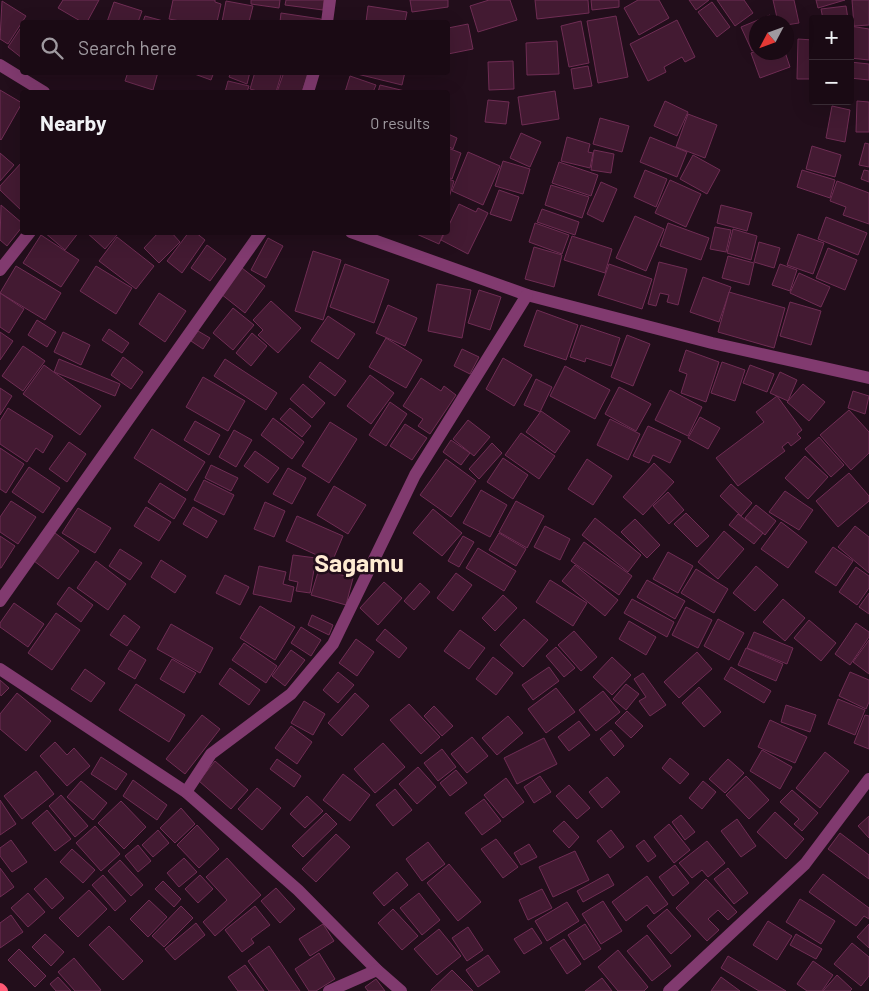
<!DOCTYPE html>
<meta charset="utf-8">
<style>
body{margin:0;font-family:Barlow,sans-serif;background:#271822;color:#f1f3f6}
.controls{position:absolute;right:15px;top:15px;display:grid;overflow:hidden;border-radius:5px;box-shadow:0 5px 20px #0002}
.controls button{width:45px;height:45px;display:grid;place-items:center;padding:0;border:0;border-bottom:1px solid #382b34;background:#1a0a14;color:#f1f3f6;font:25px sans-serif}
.compass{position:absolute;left:749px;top:15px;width:45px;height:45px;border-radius:50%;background:#1a0a14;box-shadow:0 5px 20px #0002;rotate:229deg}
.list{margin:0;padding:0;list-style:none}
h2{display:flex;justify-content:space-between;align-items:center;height:65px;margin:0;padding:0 20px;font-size:21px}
h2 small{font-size:16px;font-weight:400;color:#9f9aa0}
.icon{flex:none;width:28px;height:28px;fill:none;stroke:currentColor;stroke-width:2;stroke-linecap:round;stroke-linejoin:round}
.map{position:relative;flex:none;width:869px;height:991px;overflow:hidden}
.search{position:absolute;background:#1a0a14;box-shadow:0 5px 20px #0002;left:20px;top:20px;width:430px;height:55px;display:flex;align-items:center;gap:12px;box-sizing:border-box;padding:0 18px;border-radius:5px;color:#9f9aa0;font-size:19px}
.panel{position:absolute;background:#1a0a14;box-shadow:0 5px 20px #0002;left:20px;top:90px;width:430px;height:145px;border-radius:5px}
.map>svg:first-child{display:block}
.building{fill:#431a32;stroke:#6f2d54}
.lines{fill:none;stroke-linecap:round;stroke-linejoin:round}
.minor{stroke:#813a6f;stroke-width:12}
.major{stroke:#fd5974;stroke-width:12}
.labels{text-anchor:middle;stroke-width:5;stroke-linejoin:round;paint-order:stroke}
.town-label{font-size:25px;font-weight:bold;fill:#feebd2;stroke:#220e1b}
</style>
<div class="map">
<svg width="869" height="991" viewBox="0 0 869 991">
<rect width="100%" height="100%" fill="#220e1b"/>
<!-- building -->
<g class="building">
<polygon points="63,0 99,0 87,22 82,22 58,8"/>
<polygon points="173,0 215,0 215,2 221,4 217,22 186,22 169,19"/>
<polygon points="251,0 280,0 279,8 251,4"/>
<polygon points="286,0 324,0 323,10 285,5"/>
<polygon points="410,0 448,0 448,7 412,12"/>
<polygon points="489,0 510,0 517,20 478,32 470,6"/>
<polygon points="535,0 588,0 589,13 537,19"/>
<polygon points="591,0 619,0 619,7 592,10"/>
<polygon points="638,0 659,0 669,18 639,35 624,8"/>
<polygon points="689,0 709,0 696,10"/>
<polygon points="717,0 744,0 753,13 735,26"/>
<polygon points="773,0 794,0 799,23 786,25 786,22 778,22"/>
<polygon points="816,0 845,0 818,8"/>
<polygon points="852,0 869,0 869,25 854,26"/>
<polygon points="2,1 26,16 8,44 0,39"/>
<polygon points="226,1 253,6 249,22 222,22"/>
<polygon points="114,2 142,11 138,22 107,22"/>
<polygon points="712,2 730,27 717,37 698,12"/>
<polygon points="368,6 407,12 405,22 366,22"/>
<polygon points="846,6 848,19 823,19 821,9"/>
<polygon points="281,13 321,19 321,22 280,22"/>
<polygon points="770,15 773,22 756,22 756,49 752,51 741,27"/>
<polygon points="145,16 167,22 143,22"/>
<polygon points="616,16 628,77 598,83 587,21"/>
<polygon points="677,20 695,57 685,62 682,57 664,67 666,72 648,81 630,44"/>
<polygon points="581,21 589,63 569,67 561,26"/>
<polygon points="468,24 473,49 448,54 448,28"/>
<polygon points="22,26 22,58 8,47"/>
<polygon points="850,26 869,29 869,60 850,58"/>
<polygon points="798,39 813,40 813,79 797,79"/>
<polygon points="557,41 559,74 527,75 526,43"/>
<polygon points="756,51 756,52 785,52 790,67 760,78 751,53"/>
<polygon points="513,61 514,89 489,90 488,62"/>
<polygon points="850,62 869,64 869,80 850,78"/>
<polygon points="588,66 592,86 574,89 571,69"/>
<polygon points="128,72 158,72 153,90 125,81"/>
<polygon points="189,72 214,72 211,80"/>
<polygon points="231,72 250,72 247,84 229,77"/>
<polygon points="255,72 282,72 276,92 261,92 250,89"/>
<polygon points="284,72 309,72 302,92 277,92"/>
<polygon points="349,72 405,72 402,85"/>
<polygon points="350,76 376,85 373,92 345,92"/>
<polygon points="228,81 249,86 247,92 225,92"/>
<polygon points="380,85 409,92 378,92"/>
<polygon points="0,90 22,103 1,140 0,139"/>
<polygon points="555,91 559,119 522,125 518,97"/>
<polygon points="488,100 509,102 506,124 485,122"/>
<polygon points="665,101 688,112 677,136 654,126"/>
<polygon points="857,101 869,102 869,132 856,132"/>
<polygon points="832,106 850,110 845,142 826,138"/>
<polygon points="688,114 717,125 705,158 676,147"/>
<polygon points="600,118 629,126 622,152 593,144"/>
<polygon points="521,133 541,142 530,167 510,158"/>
<polygon points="448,134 457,138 453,149 448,146"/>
<polygon points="567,137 590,144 588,152 593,153 590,168 561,161"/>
<polygon points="650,137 687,152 677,177 640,162"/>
<polygon points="865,143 869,144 869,167 859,165"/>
<polygon points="812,146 841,155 835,177 806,169"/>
<polygon points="448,148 461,153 452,179 448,177"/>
<polygon points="594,150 614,154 611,173 591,170"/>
<polygon points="468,152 500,166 483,205 452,191"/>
<polygon points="0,153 14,165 0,181"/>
<polygon points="693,155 720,170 707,194 680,179"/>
<polygon points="503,161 530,169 523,194 495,186"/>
<polygon points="22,162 22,211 0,190 0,186"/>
<polygon points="559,162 598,175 591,196 552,183"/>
<polygon points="645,170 667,179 656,207 634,197"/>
<polygon points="802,170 835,180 830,198 797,187"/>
<polygon points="864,170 869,171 869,182 861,179"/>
<polygon points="448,179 454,181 448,201"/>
<polygon points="670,180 701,194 686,227 655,213"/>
<polygon points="837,181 869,193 869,224 843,215 846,207 830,201"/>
<polygon points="601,182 617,189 603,222 587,214"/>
<polygon points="551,185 589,197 582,218 545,205"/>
<polygon points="499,190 519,197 511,221 490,214"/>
<polygon points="459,204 476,212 478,208 488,213 468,254 441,240 445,232 448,232 448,227"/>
<polygon points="1,205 22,223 22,227 7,246 0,240"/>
<polygon points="721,205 752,213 747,231 717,223"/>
<polygon points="542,209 579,222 575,235 537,222"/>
<polygon points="635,216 664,229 646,271 616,258"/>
<polygon points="826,217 867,233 858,255 818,239"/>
<polygon points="535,223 569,235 562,254 529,242"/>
<polygon points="668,223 709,238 701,260 660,246"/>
<polygon points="715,227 731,230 726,252 710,249"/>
<polygon points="733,229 757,236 751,260 727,253"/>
<polygon points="44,232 79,232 65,250"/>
<polygon points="86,232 115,232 117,235 105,249"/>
<polygon points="159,232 171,232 180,242 159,263 144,248"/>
<polygon points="189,232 195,232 205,240 182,273 167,261"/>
<polygon points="412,232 444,232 439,244"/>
<polygon points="798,234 824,243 813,274 787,265"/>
<polygon points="41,235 79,260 61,287 23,263"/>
<polygon points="572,236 612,249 605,273 564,260"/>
<polygon points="117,237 154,266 136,289 99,261"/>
<polygon points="268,238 283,246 266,278 251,270"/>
<polygon points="759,242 780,248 774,268 754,262"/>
<polygon points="207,245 226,259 210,281 191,268"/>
<polygon points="534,247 562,255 554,287 525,279"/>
<polygon points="828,248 857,260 845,290 816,278"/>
<polygon points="313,251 341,260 323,320 295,311"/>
<polygon points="728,256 754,263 749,285 722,278"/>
<polygon points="659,262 687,269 678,305 667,302 669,295 660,293 656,306 648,304"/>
<polygon points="345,264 389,280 374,323 330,307"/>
<polygon points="609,264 652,279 642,309 598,295"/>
<polygon points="780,264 797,270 790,291 772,285"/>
<polygon points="16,266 61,293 45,320 0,293"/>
<polygon points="96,266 132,288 116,314 80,291"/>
<polygon points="242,268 265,286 245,313 221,294"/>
<polygon points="799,273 830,287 821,307 790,293"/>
<polygon points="703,277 731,287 719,322 690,312"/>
<polygon points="437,284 471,290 462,338 428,331"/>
<polygon points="479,290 501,297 490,330 468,323"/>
<polygon points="729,292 785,308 774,348 718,332"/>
<polygon points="0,293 24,309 9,333 0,327"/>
<polygon points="159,293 186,311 165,342 139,324"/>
<polygon points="271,301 301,328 278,353 258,335 263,330 253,320"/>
<polygon points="790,302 821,311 811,345 780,336"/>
<polygon points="388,305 417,318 405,346 376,333"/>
<polygon points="233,308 254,325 233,350 213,333"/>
<polygon points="537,310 578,325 566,360 524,346"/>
<polygon points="328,316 355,334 338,359 311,341"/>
<polygon points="37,320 56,332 47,347 28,335"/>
<polygon points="581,325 620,338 611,366 586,358 585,362 570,357"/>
<polygon points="109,329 129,343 122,353 102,340"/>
<polygon points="198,331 210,338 203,349 191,341"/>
<polygon points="0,332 13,341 0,360"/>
<polygon points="63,332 90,345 81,365 54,352"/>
<polygon points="252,333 267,346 251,366 236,353"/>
<polygon points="627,335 650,344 633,386 611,377"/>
<polygon points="386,338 422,360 406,388 369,367"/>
<polygon points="23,346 45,361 23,391 2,376"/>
<polygon points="462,349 479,357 470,374 454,366"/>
<polygon points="686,350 719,362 706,402 681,393 687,374 679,371"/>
<polygon points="123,357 143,372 131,389 111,375"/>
<polygon points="503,358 532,375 514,406 486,389"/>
<polygon points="59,359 120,384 115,396 54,372"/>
<polygon points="225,359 277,393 266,410 214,376"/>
<polygon points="320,362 346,381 335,396 309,377"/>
<polygon points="722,362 745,370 735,401 711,393"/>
<polygon points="44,365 101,406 80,435 23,394"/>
<polygon points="750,365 774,374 767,392 743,383"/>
<polygon points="565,366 610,390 595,419 550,396"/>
<polygon points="780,372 797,380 788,401 770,393"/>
<polygon points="370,375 394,393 371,424 347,406"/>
<polygon points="203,377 245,401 228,431 186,407"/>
<polygon points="421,378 441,391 444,386 456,395 430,434 418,426 423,419 403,406"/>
<polygon points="536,379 552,387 540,412 524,405"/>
<polygon points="303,384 325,403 312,418 290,399"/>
<polygon points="803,384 825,402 809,421 787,402"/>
<polygon points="619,387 651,404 636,431 605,414"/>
<polygon points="0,388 12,396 0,415"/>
<polygon points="670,390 702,407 688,436 655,420"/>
<polygon points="853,391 869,396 865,414 848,408"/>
<polygon points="777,396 802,430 797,434 801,438 791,446 788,442 782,447 785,451 738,486 716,458 764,422 756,412"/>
<polygon points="390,402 407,414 386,446 369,435"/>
<polygon points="8,408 53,436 43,453 36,448 27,462 0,444 0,421"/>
<polygon points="290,408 311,426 302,437 280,419"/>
<polygon points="849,410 869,432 869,453 851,470 820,435"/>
<polygon points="541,411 570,431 555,453 526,432"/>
<polygon points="700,417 720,428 708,449 688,438"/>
<polygon points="273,418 304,442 292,459 261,435"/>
<polygon points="610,419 640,434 628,460 597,445"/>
<polygon points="468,420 490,437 474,456 453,439"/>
<polygon points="195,421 220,435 209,455 184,440"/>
<polygon points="330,422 357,439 329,483 302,466"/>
<polygon points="405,424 427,438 412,460 390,446"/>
<polygon points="648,426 681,441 670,463 653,455 649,463 633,456"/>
<polygon points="152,429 205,462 187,491 134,458"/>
<polygon points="234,430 252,440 236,467 219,457"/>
<polygon points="521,433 555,456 539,479 505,455"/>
<polygon points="819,437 844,465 831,477 805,449"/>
<polygon points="451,440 470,453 461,465 443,452"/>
<polygon points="69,442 86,454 67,482 49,469"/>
<polygon points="492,443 502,453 479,479 469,469"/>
<polygon points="0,448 24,464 6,493 0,489"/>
<polygon points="255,451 279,468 268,483 244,466"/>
<polygon points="805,456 828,477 808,499 785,478"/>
<polygon points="503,458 528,475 513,499 487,482"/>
<polygon points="446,459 476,481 451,517 420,495"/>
<polygon points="587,459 612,476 593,505 568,489"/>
<polygon points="654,463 674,482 643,515 623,497"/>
<polygon points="211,465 238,478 231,491 205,478"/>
<polygon points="29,467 60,488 43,513 12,492"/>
<polygon points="288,468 306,478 292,504 273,494"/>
<polygon points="849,473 869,496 869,501 838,527 816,501"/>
<polygon points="204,480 234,495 224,515 194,500"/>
<polygon points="160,483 186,499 174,519 148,502"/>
<polygon points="731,484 752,503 741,516 720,496"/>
<polygon points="334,486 366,505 348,534 317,515"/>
<polygon points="481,490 507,505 490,537 463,523"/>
<polygon points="785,491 813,510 799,530 769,512"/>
<polygon points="668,492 684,510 669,524 653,506"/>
<polygon points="11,501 36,517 18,544 0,532 0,517"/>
<polygon points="516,501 544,516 527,548 499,532"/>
<polygon points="265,502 285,511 274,537 254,529"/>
<polygon points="756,505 776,521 765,535 745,518"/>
<polygon points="146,507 171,522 159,541 134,526"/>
<polygon points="193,507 217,521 207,538 183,524"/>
<polygon points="78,508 111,528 95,553 62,533"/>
<polygon points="433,509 462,533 442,556 413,533"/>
<polygon points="686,513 709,536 697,547 674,524"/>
<polygon points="738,514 763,533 754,544 729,525"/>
<polygon points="297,516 343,536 332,562 286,541"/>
<polygon points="595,518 641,555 628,572 582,535"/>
<polygon points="635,519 660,545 647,558 621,532"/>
<polygon points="781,522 807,542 788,568 761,549"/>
<polygon points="545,526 570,539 560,560 534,547"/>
<polygon points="855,526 869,537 869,573 838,547"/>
<polygon points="51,530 79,551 58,579 30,558"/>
<polygon points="724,531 744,549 718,579 698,562"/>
<polygon points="499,533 526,549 516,566 489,550"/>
<polygon points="0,536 15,546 1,568 0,568"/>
<polygon points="463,536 474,542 459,567 448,561"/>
<polygon points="584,542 632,576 619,595 571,561"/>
<polygon points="833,547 853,561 836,586 815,572"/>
<polygon points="478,548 516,571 504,591 466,568"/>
<polygon points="120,549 142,563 130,580 109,566"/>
<polygon points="668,552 693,566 678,593 653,579"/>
<polygon points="293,555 316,558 310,593 296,591 298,582 289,580"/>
<polygon points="161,560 186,576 175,593 151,577"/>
<polygon points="96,561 126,584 108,610 77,588"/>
<polygon points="575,565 618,600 605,616 562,581"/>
<polygon points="259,566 286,572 283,584 294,587 291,602 253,594"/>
<polygon points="756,566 778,585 755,611 733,593"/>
<polygon points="856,567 869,576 869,588 857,605 839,592"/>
<polygon points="319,569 353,578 346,605 311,595"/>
<polygon points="696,569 728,589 714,613 681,593"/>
<polygon points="456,573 472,585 453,611 437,598"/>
<polygon points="225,575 249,587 240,605 216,593"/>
<polygon points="550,580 587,603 573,626 536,602"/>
<polygon points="647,580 685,601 675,619 637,597"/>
<polygon points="384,582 402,598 378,625 360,608"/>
<polygon points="420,583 430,592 414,610 404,601"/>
<polygon points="69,587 93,605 81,622 57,604"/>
<polygon points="869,593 869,614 859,607"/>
<polygon points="503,595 517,608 495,631 482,618"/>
<polygon points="632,599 674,622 667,637 624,613"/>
<polygon points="783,599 805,618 785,641 763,622"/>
<polygon points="14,603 44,624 28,647 0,627 0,623"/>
<polygon points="260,606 295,627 275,660 240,638"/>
<polygon points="686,607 712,620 698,648 672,635"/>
<polygon points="56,613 80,630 52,670 28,653"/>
<polygon points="124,615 140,627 127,646 110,635"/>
<polygon points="312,615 333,625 329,635 308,625"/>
<polygon points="524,619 548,640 523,667 500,645"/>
<polygon points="718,619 744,633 729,660 704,646"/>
<polygon points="809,620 836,643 821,661 794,638"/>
<polygon points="629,621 656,637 646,655 619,639"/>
<polygon points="856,623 869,632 869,637 850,665 835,654"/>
<polygon points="171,624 213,648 200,673 157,649"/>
<polygon points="301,627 321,640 311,656 291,643"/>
<polygon points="385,629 407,648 399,658 376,640"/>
<polygon points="460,630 485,648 469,669 444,651"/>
<polygon points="574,631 597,657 581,671 558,645"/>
<polygon points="754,632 793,648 787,664 747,648"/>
<polygon points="356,639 374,652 357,676 339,663"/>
<polygon points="869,640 869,674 853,662"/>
<polygon points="244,643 277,666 266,683 232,660"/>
<polygon points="556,647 575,668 564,677 546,656"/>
<polygon points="746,648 783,664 776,681 738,665"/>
<polygon points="130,650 146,660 135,679 118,669"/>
<polygon points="291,650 305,660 285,686 272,676"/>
<polygon points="697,652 712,669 679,698 664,682"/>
<polygon points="493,657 513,673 496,695 476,679"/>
<polygon points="612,657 631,675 612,695 593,677"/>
<polygon points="172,659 196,673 184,693 160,679"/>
<polygon points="549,667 559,681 533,700 522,685"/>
<polygon points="731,667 771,691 764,703 724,679"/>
<polygon points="230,668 260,690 249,705 219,684"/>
<polygon points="85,669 105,683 91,702 71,689"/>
<polygon points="338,672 354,685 338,703 323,690"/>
<polygon points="850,672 869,680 869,702 866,709 839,696"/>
<polygon points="643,673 666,705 650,716 639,701 646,697 634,679"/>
<polygon points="0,680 9,688 1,696 0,694"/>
<polygon points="136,684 185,715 169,742 119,710"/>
<polygon points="626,684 639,694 626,710 613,699"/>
<polygon points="699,687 721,712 704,727 682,703"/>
<polygon points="556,688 575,712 546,733 528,709"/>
<polygon points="603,691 620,712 596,731 579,710"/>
<polygon points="17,693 51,721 26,751 0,729 0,714"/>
<polygon points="355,693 369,706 342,736 328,723"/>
<polygon points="838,699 865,710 855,735 828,724"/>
<polygon points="304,701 325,714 313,735 291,723"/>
<polygon points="409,704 440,737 421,754 390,720"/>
<polygon points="786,705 816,715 810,732 781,722"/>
<polygon points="434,706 453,726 442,736 424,716"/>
<polygon points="627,711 643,726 631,738 615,723"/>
<polygon points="202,715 220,729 185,774 166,759"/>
<polygon points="865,715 869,716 869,749 854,743"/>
<polygon points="508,716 523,733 497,755 482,738"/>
<polygon points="770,720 807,737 795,763 758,747"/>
<polygon points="579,721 590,735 569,751 558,737"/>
<polygon points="291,726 312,742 297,764 275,748"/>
<polygon points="611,730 624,746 614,756 600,739"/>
<polygon points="472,737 488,756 467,773 451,754"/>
<polygon points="544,738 557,764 517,784 504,758"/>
<polygon points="55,742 67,755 74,748 90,766 67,786 40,756"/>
<polygon points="383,743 405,767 375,793 354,769"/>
<polygon points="442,749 456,767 438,781 424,763"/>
<polygon points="762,750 792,767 780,789 750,771"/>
<polygon points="825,752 849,771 820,808 796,788"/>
<polygon points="101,757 127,774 116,790 91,774"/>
<polygon points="670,758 689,774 680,784 662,768"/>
<polygon points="277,759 301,776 294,787 270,769"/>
<polygon points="728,759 744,773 725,793 709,779"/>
<polygon points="215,761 248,790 231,809 199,781"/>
<polygon points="418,767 436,787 417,804 399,784"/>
<polygon points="456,770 467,783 450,796 440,783"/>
<polygon points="36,771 54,794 22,819 4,796"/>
<polygon points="343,774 370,795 350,821 323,800"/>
<polygon points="540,776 551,792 534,803 524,787"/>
<polygon points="746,776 769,800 749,819 726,795"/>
<polygon points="607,777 620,792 602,808 589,792"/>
<polygon points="506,778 524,802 503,818 484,795"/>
<polygon points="133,780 167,805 157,820 123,796"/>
<polygon points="81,781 107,803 93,820 67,797"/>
<polygon points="703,781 716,792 702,809 689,798"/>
<polygon points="569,785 590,808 577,819 556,796"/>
<polygon points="257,788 281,808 262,830 238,809"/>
<polygon points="395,789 412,810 393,826 376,805"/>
<polygon points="792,790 818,813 802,831 794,824 799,819 780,802"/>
<polygon points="61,795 88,826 75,837 49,806"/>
<polygon points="307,796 323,811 305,828 290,814"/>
<polygon points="484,799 501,821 482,835 465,813"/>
<polygon points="0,800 16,824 0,835"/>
<polygon points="121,801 146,827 124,849 98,823"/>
<polygon points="181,808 195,824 175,843 160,828"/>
<polygon points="47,810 71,839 55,851 32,823"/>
<polygon points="775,812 804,839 786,859 757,832"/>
<polygon points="326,813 337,824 303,857 292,846"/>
<polygon points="681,815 695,832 685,840 672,822"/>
<polygon points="869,816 869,838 858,826"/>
<polygon points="737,819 756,846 741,857 721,831"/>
<polygon points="564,821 579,837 569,848 553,831"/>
<polygon points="669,824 690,850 674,863 654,837"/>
<polygon points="197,825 219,849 199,868 177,845"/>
<polygon points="95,826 120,854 101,871 76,843"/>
<polygon points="158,830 169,843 153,857 142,845"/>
<polygon points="611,830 624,847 610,858 597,841"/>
<polygon points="840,833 869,855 869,879 828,849"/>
<polygon points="336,834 350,847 316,882 302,869"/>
<polygon points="496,839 518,867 503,878 481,849"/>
<polygon points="11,840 27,862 12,872 0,856 0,848"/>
<polygon points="644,840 656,856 648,862 636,846"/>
<polygon points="707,841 725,863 708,877 702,870 692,878 679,863"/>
<polygon points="428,842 445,864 422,881 406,859"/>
<polygon points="529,844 537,857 521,865 514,853"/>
<polygon points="138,845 151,861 138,872 125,856"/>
<polygon points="72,849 95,870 83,883 60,862"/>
<polygon points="575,851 589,880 553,897 539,867"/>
<polygon points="184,858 197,872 179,887 167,873"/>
<polygon points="227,858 261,895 215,936 203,922 227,900 206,877"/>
<polygon points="120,860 143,885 131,896 108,871"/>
<polygon points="449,864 481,902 458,921 427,883"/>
<polygon points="675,865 689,883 673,896 659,877"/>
<polygon points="0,868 14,887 0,897"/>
<polygon points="728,868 748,893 734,904 714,879"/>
<polygon points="397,872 408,885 384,906 373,893"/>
<polygon points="608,874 614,885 583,902 577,891"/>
<polygon points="823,874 869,908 869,919 864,916 856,926 809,892"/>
<polygon points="103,875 126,901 115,911 92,885"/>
<polygon points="200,875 213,889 198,903 185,889"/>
<polygon points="647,876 668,904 654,914 647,905 626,921 612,902"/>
<polygon points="46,878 64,898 52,909 34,889"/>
<polygon points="706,879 737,912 728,920 718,910 708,919 719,930 707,941 676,908"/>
<polygon points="163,881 181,899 174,907 155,889"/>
<polygon points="276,888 295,909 280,923 261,901"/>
<polygon points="542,889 552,908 528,920 519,900"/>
<polygon points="89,890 107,909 78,937 59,918"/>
<polygon points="28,893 45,912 28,927 11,908"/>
<polygon points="419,893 440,920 422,935 400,908"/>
<polygon points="800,899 835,921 821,944 786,922"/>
<polygon points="149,900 167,917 148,937 130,919"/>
<polygon points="603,901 622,931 601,944 582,914"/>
<polygon points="567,902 579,921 547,941 535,921"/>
<polygon points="181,906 193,918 164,947 152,936"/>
<polygon points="255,906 270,925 251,939 254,943 242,952 225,930"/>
<polygon points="393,909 418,936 402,950 378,923"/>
<polygon points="667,909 691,936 671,954 647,926"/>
<polygon points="11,915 23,932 0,948 0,923"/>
<polygon points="768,921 792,936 777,960 753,945"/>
<polygon points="196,923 205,935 175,960 165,949"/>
<polygon points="323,924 334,941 310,956 299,939"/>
<polygon points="585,924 601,949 584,960 568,935"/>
<polygon points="869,924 869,948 857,937"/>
<polygon points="109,926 143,961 123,980 89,945"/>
<polygon points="468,927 483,950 467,961 452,938"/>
<polygon points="532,928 542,943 524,954 514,939"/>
<polygon points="439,929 461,956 437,975 414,949"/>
<polygon points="45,934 64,952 51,966 32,947"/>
<polygon points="796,934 822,949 816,959 790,945"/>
<polygon points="647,935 671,966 652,981 627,951"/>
<polygon points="564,939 581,964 567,974 550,948"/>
<polygon points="852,943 869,957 869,976 861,986 834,964"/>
<polygon points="269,946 300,991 269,991 248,961"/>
<polygon points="19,949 46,976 35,987 8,960"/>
<polygon points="618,950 648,987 644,991 618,991 598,967"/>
<polygon points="319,953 335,979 316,991 309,991 295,969"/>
<polygon points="488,955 500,972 478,987 466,970"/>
<polygon points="728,956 786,991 759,991 721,968"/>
<polygon points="74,958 101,990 99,991 75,991 58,972"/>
<polygon points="813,961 833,975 822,991 807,991 797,984"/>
<polygon points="245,965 264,991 238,991 228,977"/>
<polygon points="452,970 473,991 431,991 431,990"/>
<polygon points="837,975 852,989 850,991 823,991"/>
<polygon points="58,977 71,991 56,991 50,984"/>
<polygon points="721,977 740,991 711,991"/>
<polygon points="602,978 612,991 585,991"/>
<polygon points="376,979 385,991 368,991 365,987"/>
</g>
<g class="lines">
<!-- minor -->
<g class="minor">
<polyline points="327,22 330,0"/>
<polyline points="0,65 44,92"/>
<polyline points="308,92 314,72"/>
<polyline points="351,232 527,295 712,343 869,378"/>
<polyline points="0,270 30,232"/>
<polyline points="0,601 261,232"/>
<polyline points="0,669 186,792 298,890 377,970 401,991"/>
<polyline points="186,792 211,754 291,694 333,644 415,475 527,295"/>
<polyline points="329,991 377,970"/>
<polyline points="669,991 805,864 869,779"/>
</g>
<!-- major -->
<polyline class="major" points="0,989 2,991"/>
</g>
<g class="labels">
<!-- town labels -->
<g class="town-label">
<text x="359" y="572">Sagamu</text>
</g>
</g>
</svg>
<div class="controls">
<button>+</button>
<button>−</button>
</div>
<svg class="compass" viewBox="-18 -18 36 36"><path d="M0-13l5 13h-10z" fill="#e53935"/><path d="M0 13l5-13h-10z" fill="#9f9aa0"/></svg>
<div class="search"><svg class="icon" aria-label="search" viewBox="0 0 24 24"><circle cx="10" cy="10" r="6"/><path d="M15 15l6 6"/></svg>Search here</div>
<section class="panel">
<h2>Nearby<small>0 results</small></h2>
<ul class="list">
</ul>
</section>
</div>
